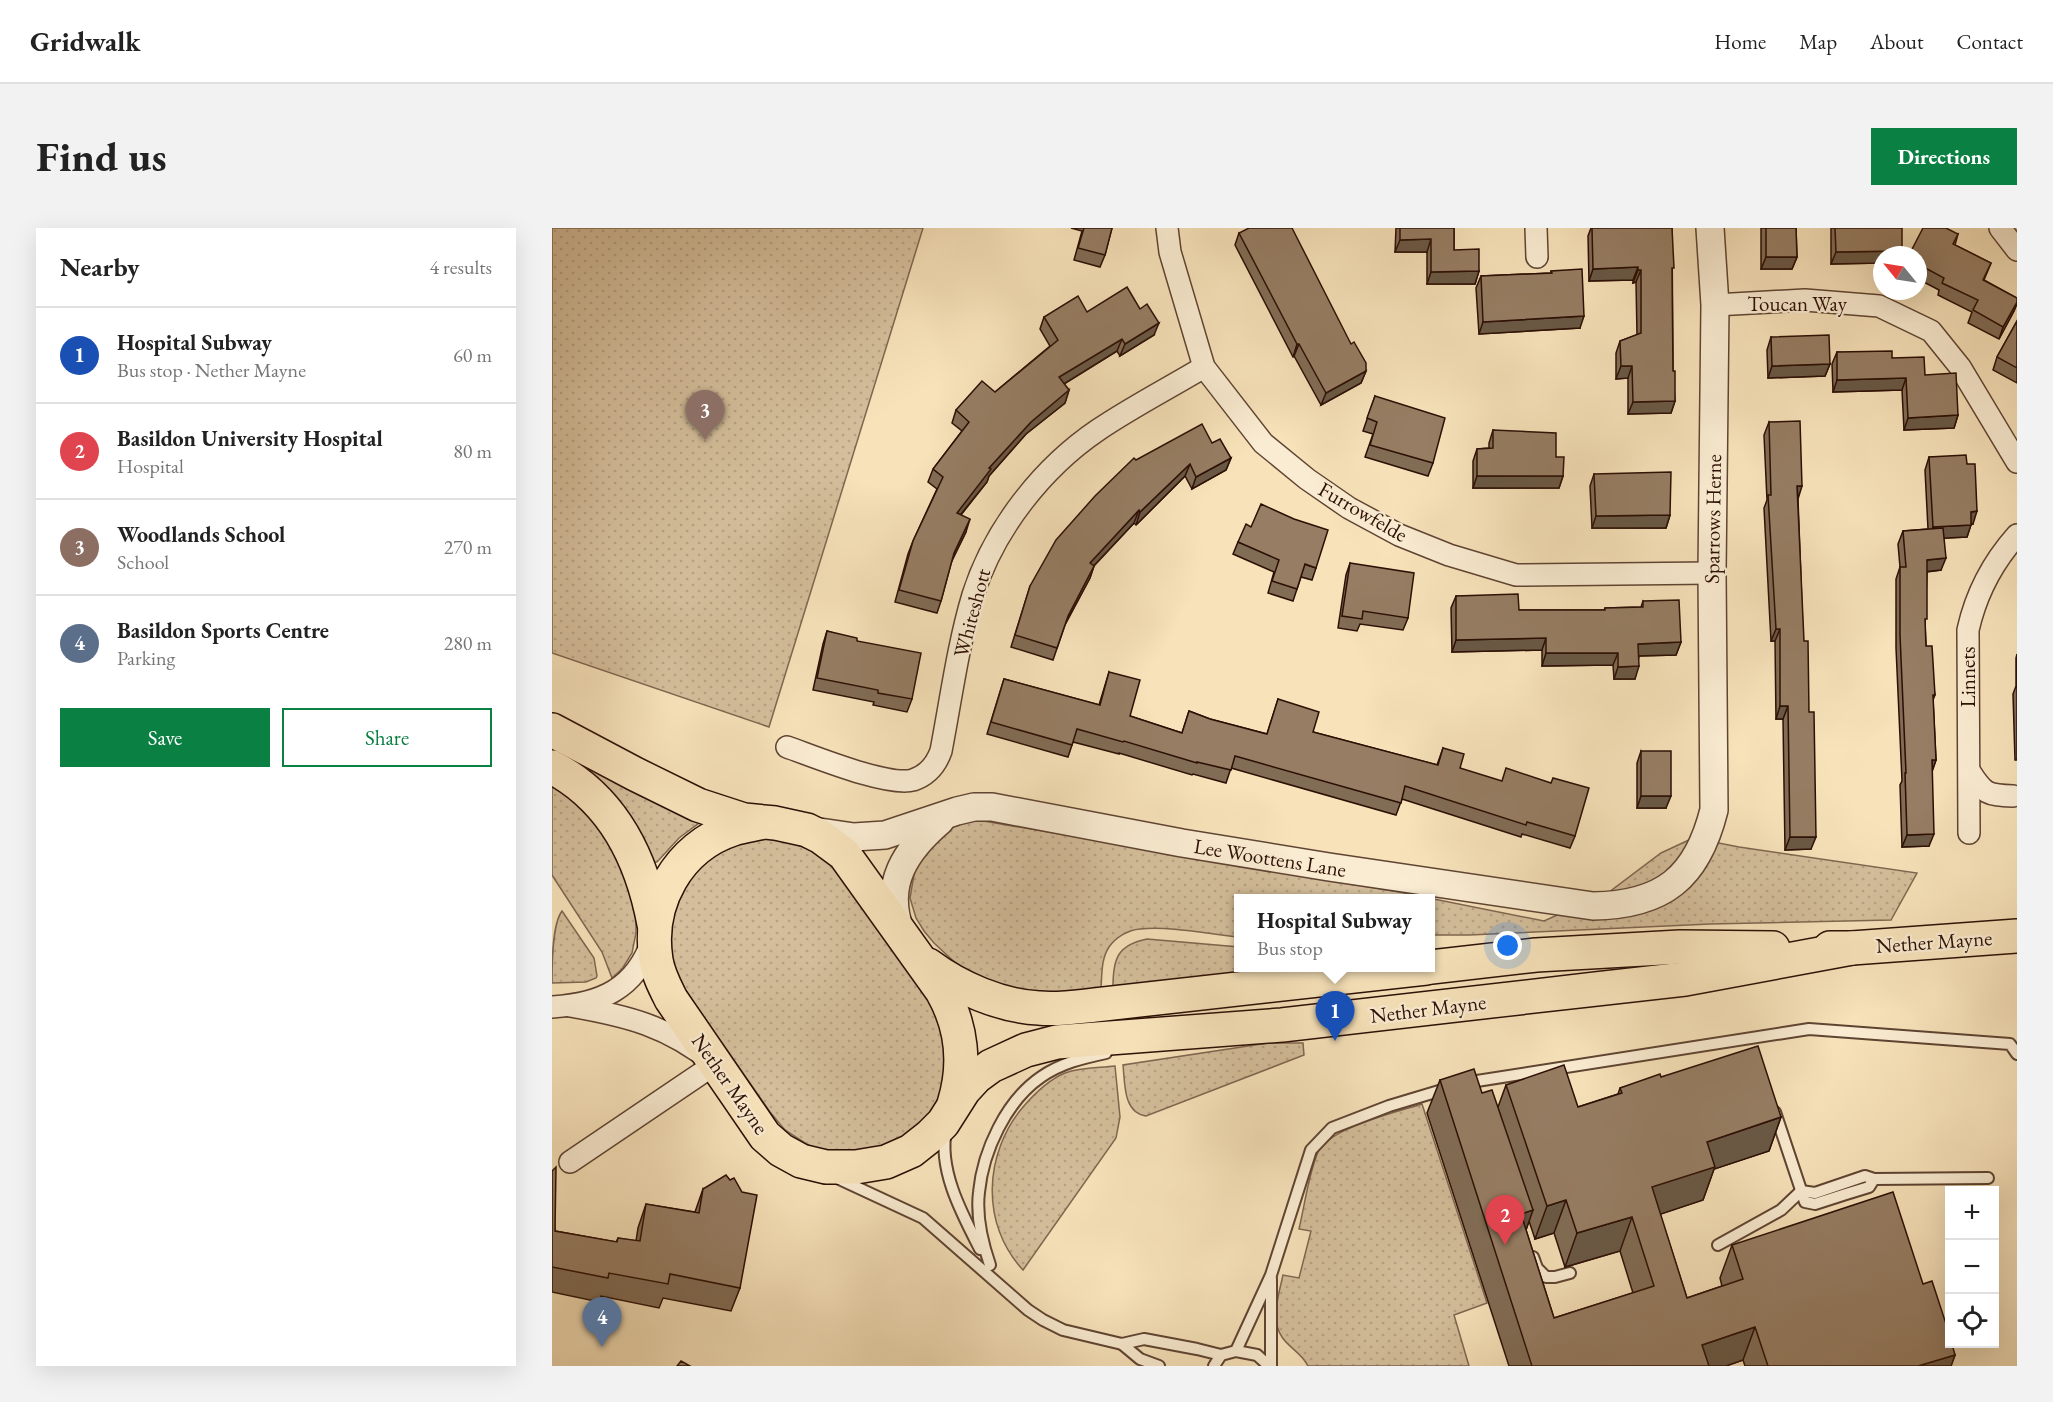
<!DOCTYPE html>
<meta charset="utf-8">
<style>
body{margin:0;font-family:"EB Garamond",serif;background:#f2f2f2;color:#222}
.controls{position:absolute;right:18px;bottom:18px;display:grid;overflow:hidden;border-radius:0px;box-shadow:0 6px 24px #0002}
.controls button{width:54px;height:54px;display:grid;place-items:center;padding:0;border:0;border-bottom:2px solid #e0e0e0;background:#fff;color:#222;font:30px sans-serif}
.compass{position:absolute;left:1321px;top:18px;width:54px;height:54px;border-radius:50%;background:#fff;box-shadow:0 6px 24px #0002;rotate:300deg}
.you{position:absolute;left:956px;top:718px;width:21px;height:21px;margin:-15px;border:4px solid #fff;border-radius:50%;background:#1a73e8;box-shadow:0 0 0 9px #1a73e833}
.badge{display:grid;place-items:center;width:39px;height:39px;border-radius:50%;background:#0b8043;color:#fff;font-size:20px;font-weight:700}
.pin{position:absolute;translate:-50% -50px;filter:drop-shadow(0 2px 3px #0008)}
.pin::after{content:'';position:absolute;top:32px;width:21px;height:18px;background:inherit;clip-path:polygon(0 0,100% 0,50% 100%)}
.popup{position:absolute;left:682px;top:666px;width:201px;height:78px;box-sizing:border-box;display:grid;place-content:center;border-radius:0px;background:#fff;filter:drop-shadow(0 2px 4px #0005);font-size:20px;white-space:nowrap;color:#767676}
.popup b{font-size:22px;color:#222}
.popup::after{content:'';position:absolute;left:50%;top:100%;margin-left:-12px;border:12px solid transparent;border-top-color:#fff}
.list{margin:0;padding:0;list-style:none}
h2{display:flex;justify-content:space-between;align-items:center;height:78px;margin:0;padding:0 24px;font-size:26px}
h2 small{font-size:20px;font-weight:400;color:#767676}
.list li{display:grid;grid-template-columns:39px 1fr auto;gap:18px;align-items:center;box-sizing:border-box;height:96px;padding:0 24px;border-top:2px solid #e0e0e0}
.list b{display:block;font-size:22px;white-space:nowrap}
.list p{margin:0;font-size:20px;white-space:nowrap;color:#767676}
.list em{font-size:20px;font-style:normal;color:#767676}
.actions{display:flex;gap:12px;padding:18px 24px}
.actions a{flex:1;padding:14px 0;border:2px solid #0b8043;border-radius:0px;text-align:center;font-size:21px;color:#0b8043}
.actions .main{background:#0b8043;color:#fff}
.icon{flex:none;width:33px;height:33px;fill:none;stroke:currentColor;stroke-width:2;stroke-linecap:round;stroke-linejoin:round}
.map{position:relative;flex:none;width:1465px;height:1138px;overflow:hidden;border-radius:0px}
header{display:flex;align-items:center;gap:36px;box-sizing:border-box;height:84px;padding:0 30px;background:#fff;border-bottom:2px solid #e0e0e0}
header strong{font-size:28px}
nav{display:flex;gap:33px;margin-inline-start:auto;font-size:21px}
.intro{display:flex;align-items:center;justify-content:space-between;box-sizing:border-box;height:144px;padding:0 36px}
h1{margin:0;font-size:42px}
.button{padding:15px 27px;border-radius:0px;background:#0b8043;color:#fff;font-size:21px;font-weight:700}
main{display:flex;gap:36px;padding:0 36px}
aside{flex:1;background:#fff;border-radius:0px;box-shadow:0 6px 24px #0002}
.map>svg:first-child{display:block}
.grass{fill:url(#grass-dots);stroke:#806650;stroke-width:1.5}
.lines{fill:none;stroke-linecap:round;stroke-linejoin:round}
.service-casing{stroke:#5f4432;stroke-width:14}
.minor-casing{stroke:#5f4432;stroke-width:24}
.tertiary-casing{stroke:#5f4432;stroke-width:30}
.primary-casing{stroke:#2c0f05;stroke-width:36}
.service{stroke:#faecd2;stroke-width:10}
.minor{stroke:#faecd2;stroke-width:21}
.tertiary{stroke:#faecd2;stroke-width:27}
.primary{stroke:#f7e2ba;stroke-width:33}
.wall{fill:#816c55;stroke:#2c0f05;stroke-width:1.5;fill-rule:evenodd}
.shaded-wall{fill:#695845;stroke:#2c0f05;stroke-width:1.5}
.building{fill:#967d63;stroke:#2c0f05;stroke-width:1.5}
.labels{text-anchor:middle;stroke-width:4.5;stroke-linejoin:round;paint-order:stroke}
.street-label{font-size:21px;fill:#2c0f05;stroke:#faecd2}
</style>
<header>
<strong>Gridwalk</strong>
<nav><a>Home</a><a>Map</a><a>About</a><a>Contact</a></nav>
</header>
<div class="intro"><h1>Find us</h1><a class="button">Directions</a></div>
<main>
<aside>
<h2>Nearby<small>4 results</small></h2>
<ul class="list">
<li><span class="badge" style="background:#1a4fb4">1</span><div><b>Hospital Subway</b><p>Bus stop · Nether Mayne</p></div><em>60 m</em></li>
<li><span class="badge" style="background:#e0444e">2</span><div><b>Basildon University Hospital</b><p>Hospital</p></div><em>80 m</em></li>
<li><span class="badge" style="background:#8d6e63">3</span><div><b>Woodlands School</b><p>School</p></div><em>270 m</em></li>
<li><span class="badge" style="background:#5c6f8a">4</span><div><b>Basildon Sports Centre</b><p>Parking</p></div><em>280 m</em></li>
</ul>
<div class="actions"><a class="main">Save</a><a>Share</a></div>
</aside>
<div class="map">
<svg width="1465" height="1138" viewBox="0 0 1465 1138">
<defs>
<pattern id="grass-dots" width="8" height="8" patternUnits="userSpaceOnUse" patternTransform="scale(1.5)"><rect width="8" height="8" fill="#d4be9b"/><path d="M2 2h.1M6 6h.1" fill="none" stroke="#b6a284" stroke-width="1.8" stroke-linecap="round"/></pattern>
</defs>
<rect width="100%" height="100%" fill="#f7e2ba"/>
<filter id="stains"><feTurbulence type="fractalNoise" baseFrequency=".00333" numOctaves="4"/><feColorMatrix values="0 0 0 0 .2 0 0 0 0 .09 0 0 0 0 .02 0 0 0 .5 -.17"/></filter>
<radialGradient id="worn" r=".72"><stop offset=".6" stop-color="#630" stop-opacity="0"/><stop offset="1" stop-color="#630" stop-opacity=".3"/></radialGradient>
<!-- grass -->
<g class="grass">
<polygon points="0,0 371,0 217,499 0,425"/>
<polygon points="36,538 147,594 147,595 127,610 105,634 102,634 86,600 74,582 34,541"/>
<polygon points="0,553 61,613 84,681 84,705 80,725 70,741 60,750 50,724 0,647"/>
<path d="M420,591L847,664L992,693L1057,664L1109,625L1141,610L1187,619L1365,645L1339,692L1158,696L917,707H879V670H687V709C656,706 619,698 588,701C576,702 564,709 557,719C549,731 550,747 549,760L524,764L494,765L472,763L438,754L409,740L382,715L372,703L364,690L358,670L364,635L399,598Z"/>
<path d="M221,610C243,615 260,621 279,633L379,772L397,828L388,870L374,890L359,905L338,918L320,923L276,924L256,917L233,902L218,884L134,763L123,739L117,719L123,672L133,654L159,628L199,611Z"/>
<path d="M10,683L42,730L45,748L44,750L34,754L0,755C0,736 0,696 10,683Z"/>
<path d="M595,711L687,719V740H716L706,743L561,758C561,730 566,717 595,711Z"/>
<path d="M716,815H751L752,827L594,888C571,885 573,855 571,837Z"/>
<path d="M563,838L568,889L564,910L471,1042C428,996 432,925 471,879C483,865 496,852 513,845C529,839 547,840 563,838Z"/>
<path d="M870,876L935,1075L902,1087L917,1138H756C750,1125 737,1120 730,1109C718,1091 727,1066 731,1047L747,1050L759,1003L747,1001C753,976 756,948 766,924C777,900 845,884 870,876Z"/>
</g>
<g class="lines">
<defs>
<g id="service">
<polyline points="912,855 1257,801 1458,816 1465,826"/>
<polyline points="1223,884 1253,974 1263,976 1294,966 1317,959 1322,951"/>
<path d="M394,902C386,942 410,986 428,1021"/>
<polyline points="285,950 371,990 476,1082 491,1092 511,1102 570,1116 592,1111 645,1121 669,1127 684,1123 705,1127 717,1138"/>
<polyline points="1166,1017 1229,982 1249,963 1263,965 1313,948 1322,951 1436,950"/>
<polyline points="981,1029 985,1040 994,1049 1003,1049 1018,1045"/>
<path d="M438,1037C430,1014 424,989 427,964C431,923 454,873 489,849C509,835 531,830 554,825"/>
<polyline points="719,1051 719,1138"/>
<polyline points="570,1116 588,1131 607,1138"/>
<polyline points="684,1123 719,1047 759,922 780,900 837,878 897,860"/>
<polyline points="662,1138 669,1127"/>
</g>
<g id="minor">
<polyline points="615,0 618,24 652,139 711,215 755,251 797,280 847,307 897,327 964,347 1160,345"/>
<polyline points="984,0 985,29"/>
<polyline points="1448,0 1465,22"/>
<polyline points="1163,77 1253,72 1327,78 1379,103 1408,139 1465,234"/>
<path d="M235,519C261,528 336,559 361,552C376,547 384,537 389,523C399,471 406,417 421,367C442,301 490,240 546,202C580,179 617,160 652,139"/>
<path d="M1418,544C1432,566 1435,567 1461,568"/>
<path d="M1417,605L1416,402C1424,366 1440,335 1465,307"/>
<path d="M18,778C76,788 116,798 163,836L18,934"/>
<path d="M0,779C49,776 83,761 100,713"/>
</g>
<g id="tertiary">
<path d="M261,603L302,609L333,607L405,583L422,579H440L630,615L777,639L1041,678C1111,677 1145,650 1162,582L1160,345L1163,77L1158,0"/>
<path d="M348,702C331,656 354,622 388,593"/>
</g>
<g id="primary">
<path d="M0,502L83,546L146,577L192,592L223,595L255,602L269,609L292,626L390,763C410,798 414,837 402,876"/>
<path d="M0,539C61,571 90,631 102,696"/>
<path d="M208,595C199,597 190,598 181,601C126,619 95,675 104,732C106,746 113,759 119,771L213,908L229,922L249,933L274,939H304L334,934L359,923L378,908L391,895L412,862L424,849L439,838L474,822L505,814L730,797L1044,761L1133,751L1300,720"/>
<polyline points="1278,720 1300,720 1465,708"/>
<path d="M376,737C407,760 448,778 487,780C505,782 524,779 543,777L874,740"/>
<polyline points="879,739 984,727 1128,719 1221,720"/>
</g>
</defs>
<!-- service casing -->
<use href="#service" class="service-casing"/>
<!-- minor casing -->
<use href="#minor" class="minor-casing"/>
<!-- tertiary casing -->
<use href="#tertiary" class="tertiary-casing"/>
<!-- primary casing -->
<use href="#primary" class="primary-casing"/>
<!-- service -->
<use href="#service" class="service"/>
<!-- minor -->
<use href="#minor" class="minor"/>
<!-- tertiary -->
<use href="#tertiary" class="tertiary"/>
<!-- primary -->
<use href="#primary" class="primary"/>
</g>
<!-- wall -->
<g class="wall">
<polygon points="519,0 560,0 553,27 548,39 522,32 530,3"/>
<polygon points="844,0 902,0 902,22 927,43 923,56 875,56 875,24 843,24"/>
<polygon points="1039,0 1120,0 1121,143 1123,173 1119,185 1076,186 1076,150 1064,151 1064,125 1068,113 1085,107 1084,54 1081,55 1081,52 1037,53 1036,8"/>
<polygon points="1209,0 1244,0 1245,29 1240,41 1209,41"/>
<polygon points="1279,0 1350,0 1330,27 1330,35 1279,36"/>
<polygon points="687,5 799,116 814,143 809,155 769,177 742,128 741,129 683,17"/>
<polygon points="1406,6 1403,17 1439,35 1432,52 1465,70 1465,76 1462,83 1447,111 1416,95 1420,84 1386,67 1387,62 1366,51 1366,27"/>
<polygon points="999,43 1028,100 927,106 924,60 929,48 999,45"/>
<polygon points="535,84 602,107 568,128 565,123 512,156 517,162 513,175 474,206 437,248 435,254 409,287 414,304 400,332 389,373 385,385 343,374 356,326 361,313 385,261 376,254 381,241 410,203 400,195 404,182 443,164 498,118 488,101 492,89"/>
<polygon points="1465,93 1465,155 1441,142 1445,129"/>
<polygon points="1219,109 1278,136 1273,148 1216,150 1215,122"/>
<polygon points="1285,124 1340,130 1373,147 1406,187 1402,200 1352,202 1350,162 1281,164 1280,136"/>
<polygon points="823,168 881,235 876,248 813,229 821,206 811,203"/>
<polygon points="1217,194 1246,271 1259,621 1233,622 1231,491 1224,491 1223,413 1219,413 1212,280 1215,272 1212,207"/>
<polygon points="941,202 1004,229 1011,248 1007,260 921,260 921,233 925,221 937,220 937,215"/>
<polygon points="660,215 679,230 674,242 640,261 633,248 584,297 582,295 542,338 538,350 513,397 501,432 459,419 478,358 584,232"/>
<polygon points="1377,229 1415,236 1421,296 1419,296 1415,309 1392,310 1389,342 1375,344 1373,396 1374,418 1383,467 1381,472 1384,532 1380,543 1377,618 1350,619 1348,557 1350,553 1344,420 1344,351 1348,339 1346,316 1351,303 1376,301 1373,242"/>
<polygon points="1042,246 1118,287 1114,300 1040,300 1038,258"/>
<polygon points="686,314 764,340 760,352 749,349 741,373 716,365 722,344 681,326"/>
<polygon points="798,335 856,390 851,402 808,396 805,403 786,400 794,347"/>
<polygon points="904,368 967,382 1052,382 1053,380 1089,379 1091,373 1129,414 1124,427 1087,428 1083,451 1062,451 1061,437 990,438 990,422 900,424 899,380"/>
<polygon points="275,403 305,413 360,471 355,484 321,477 322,474 261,462 271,416"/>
<polygon points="1465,426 1465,532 1463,532 1461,466 1464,458 1464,430"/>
<polygon points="557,444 578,488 630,505 637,483 658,491 715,506 726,471 761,504 885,537 891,520 908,540 1023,608 1018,620 970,606 969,609 850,571 844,587 679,540 674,555 641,546 640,547 567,525 567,526 521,514 516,529 435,506 452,451 547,477"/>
<polygon points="1089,523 1114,580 1085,580 1085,535"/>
<path d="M1109,849L1229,889L1217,923L1162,941L1151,972L1108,986L1135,1070L1170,1058L1168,1050L1180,1017L1371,1056L1403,1127L1399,1138H1193L1191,1132L1174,1138H957L875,885L888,852L930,865L946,879L954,857L1026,879L1066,866L1068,860ZM977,993L983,1011L1002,1005L1013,1039L1068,1023L1081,1065L1002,1090L974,1002Z"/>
<polygon points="0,943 3,1003 64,1014 66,1010 84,1013 86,1000 94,976 143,984 151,961 188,1060 179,1083 111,1070 107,1080 49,1068 47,1074 0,1064"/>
</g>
<!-- shaded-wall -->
<g class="shaded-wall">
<polygon points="879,11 875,24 843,24 848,12"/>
<polygon points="1350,23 1349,27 1330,27 1330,35 1279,36 1284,24"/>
<polygon points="1214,29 1245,29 1240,41 1209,41"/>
<polygon points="1086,39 1081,52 1037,53 1041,41"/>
<polygon points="1086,42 1089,42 1084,54 1081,55"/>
<polygon points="927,43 923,56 875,56 879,44"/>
<polygon points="1465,74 1462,83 1447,111 1451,99"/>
<polygon points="1032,88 1028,100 927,106 931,94"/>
<polygon points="607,95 602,107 568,128 573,116"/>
<polygon points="570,111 565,123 502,162 507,149"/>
<polygon points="745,116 747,116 742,128 741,129"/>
<polygon points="1278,136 1273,148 1216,150 1220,138"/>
<polygon points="1069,138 1080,138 1076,150 1064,151"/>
<polygon points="814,143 809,155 769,177 774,165"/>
<polygon points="1354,150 1350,162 1281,164 1285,152"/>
<polygon points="517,162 513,175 474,206 437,248 435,254 400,297 405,285 437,240 479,194"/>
<polygon points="1123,173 1119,185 1076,186 1081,174"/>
<polygon points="1406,187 1402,200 1352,202 1356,190"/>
<polygon points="679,230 674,242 640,261 644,249"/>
<polygon points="638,236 633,248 584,297 588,284"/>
<polygon points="925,248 1011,248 1007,260 921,260"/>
<polygon points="1245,258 1250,258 1246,271"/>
<polygon points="587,282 582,295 533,347 538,335"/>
<polygon points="1425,283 1421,296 1415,296 1419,284"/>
<polygon points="1118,287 1114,300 1040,300 1044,288"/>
<polygon points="418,291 414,304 398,337 402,325"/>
<polygon points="1419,297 1415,309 1376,311 1381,299"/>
<polygon points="1394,330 1389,342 1370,344 1375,332"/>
<polygon points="542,338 538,350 511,400 516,388"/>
<polygon points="1224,401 1228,401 1223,413 1219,413"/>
<polygon points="994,410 990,422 900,424 904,412"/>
<polygon points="1129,414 1124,427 1082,428 1086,416"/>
<polygon points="994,425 1066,425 1061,437 990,438"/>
<polygon points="1087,438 1083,451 1062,451 1066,439"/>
<polygon points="1228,478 1236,478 1231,491 1224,491"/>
<polygon points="1380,532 1384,532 1380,544"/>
<polygon points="1089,568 1119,568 1114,580 1085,580"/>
<polygon points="1382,606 1377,618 1350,619 1355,607"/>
<polygon points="1238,609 1264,609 1259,621 1233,622"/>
<polygon points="1229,889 1217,923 1162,941 1151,972 1088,993 1100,959 1155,914"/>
<polygon points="1014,972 1002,1005 983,1011 995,978"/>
<polygon points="981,982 969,1016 969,986"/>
<polygon points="1080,989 1068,1023 1013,1039 1025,1005"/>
<polygon points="1203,1099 1191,1132 1174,1138 1142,1138 1150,1117"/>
<polygon points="1403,1127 1399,1138 1366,1138"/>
</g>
<!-- building -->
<g class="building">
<polygon points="532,0 560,0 553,27 526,20"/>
<polygon points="697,0 740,0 799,116 802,114 814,135 814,143 774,165 747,116 745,116 687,5"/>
<polygon points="848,0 902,0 902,22 927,21 927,43 879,44 879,11 848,12"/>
<polygon points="1040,0 1120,0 1122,40 1120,40 1121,143 1123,143 1123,173 1081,174 1080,138 1069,138 1068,113 1089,105 1089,42 1086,42 1086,39 1041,41"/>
<polygon points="1214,0 1244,0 1245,29 1214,29"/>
<polygon points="1283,0 1350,0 1350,23 1284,24"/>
<polygon points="1371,0 1394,0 1406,6 1401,16 1439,35 1431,52 1465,70 1465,74 1451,99 1421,82 1426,72 1390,55 1392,50 1366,36 1366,27 1357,27"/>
<polygon points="1030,41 1032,88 931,94 929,48 1000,45 999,43"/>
<polygon points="575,59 588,81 595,76 607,95 573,116 570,111 507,149 517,162 479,194 437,240 439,241 405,285 418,291 402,325 389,373 347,362 361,313 391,249 381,241 417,194 404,182 430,153 443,164 506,112 492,89 526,68 535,84"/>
<polygon points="1465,93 1465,140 1445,129"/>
<polygon points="1277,107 1278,136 1220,138 1219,109"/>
<polygon points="1340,123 1340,130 1372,129 1373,147 1404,145 1406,187 1356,190 1354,150 1285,152 1285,124"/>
<polygon points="823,168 893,190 881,235 818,217 825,194 815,190"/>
<polygon points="1248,193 1250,258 1245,258 1252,413 1256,413 1257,484 1262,484 1264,609 1238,609 1236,478 1228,478 1228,401 1224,401 1216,267 1219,267 1217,194"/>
<polygon points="650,196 660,215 668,211 679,230 644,249 638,236 588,284 587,282 538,335 542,338 516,388 505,420 463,407 478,358 504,312 543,268 582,230 584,232"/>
<polygon points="941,202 1004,205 1004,229 1012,229 1011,248 925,248 925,221 941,220"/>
<polygon points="1414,227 1415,236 1423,236 1425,283 1419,284 1419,297 1381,299 1377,229"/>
<polygon points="1119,244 1118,287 1044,288 1042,246"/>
<polygon points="709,276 742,291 776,302 764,340 753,336 745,361 720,353 727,332 686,314 694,296 699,299"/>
<polygon points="1391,300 1394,330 1375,332 1375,391 1373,391 1374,418 1380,418 1383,467 1381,467 1384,532 1380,532 1382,606 1355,607 1353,545 1354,545 1348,407 1348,339 1354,339 1351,303"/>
<polygon points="798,335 862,345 856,390 811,383 810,391 790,388"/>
<polygon points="966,366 967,382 1053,382 1053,380 1091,379 1091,373 1127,372 1129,414 1086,416 1087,438 1066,439 1066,425 994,425 994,410 904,412 904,368"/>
<polygon points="275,403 305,410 305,413 369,425 360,471 326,465 326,462 265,450"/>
<polygon points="557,444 588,452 578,488 630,505 637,483 658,491 715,506 726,471 767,484 761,504 886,537 891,520 912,526 908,540 950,553 954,540 999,555 1001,550 1037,560 1023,608 975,594 974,597 853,558 849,575 683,528 679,542 645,534 645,535 572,513 571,514 525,501 520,517 439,494 452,451 548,477"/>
<rect x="1089" y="523" width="30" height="45"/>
<polygon points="1206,818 1229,889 1155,914 1163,939 1100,959 1135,1070 1191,1051 1180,1017 1341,964 1371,1056 1380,1053 1398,1108 1398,1116 1400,1116 1403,1127 1366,1138 1216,1138 1203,1099 1150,1117 1157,1138 980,1138 888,852 922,841 930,865 940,862 981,982 969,986 1002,1090 1102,1058 1080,989 1025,1005 1014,972 995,978 954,857 1012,837 1026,879 1070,865 1068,860 1108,846 1109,849"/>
<polygon points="4,939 3,1003 65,1014 66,1010 88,1013 94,976 147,985 151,961 174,947 178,952 182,950 190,964 205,967 188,1060 118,1046 116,1056 57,1045 56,1050 0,1039 0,943"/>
<polygon points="129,1133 138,1138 125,1138"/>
</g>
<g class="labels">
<!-- street labels -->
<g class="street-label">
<text x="1245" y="83">Toucan Way</text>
<text transform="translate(811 284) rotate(30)" y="7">Furrowfelde</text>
<text transform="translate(1161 291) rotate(-89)" y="7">Sparrows Herne</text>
<text transform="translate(420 385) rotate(-75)" y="7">Whiteshott</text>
<text transform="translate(1416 449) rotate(-90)" y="7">Linnets</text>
<text transform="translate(718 630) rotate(9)" y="7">Lee Woottens Lane</text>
<text transform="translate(1382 714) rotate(-4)" y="7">Nether Mayne</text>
<text transform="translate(876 781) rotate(-7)" y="7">Nether Mayne</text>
<text transform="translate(178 856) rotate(55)" y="7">Nether Mayne</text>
</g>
</g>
<rect width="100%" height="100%" filter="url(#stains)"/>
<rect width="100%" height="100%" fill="url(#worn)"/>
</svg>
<div class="controls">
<button>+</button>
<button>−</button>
<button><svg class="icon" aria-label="locate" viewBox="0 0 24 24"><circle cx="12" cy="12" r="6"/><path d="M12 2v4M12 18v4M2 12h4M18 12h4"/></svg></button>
</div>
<svg class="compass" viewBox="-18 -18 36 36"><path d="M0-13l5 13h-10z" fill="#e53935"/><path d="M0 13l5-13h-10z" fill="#767676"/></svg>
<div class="you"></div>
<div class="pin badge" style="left:783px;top:813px;background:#1a4fb4">1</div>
<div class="popup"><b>Hospital Subway</b>Bus stop</div>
<div class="pin badge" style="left:953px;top:1017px;background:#e0444e">2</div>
<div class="pin badge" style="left:153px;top:212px;background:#8d6e63">3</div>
<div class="pin badge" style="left:50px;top:1119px;background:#5c6f8a">4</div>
</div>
</main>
